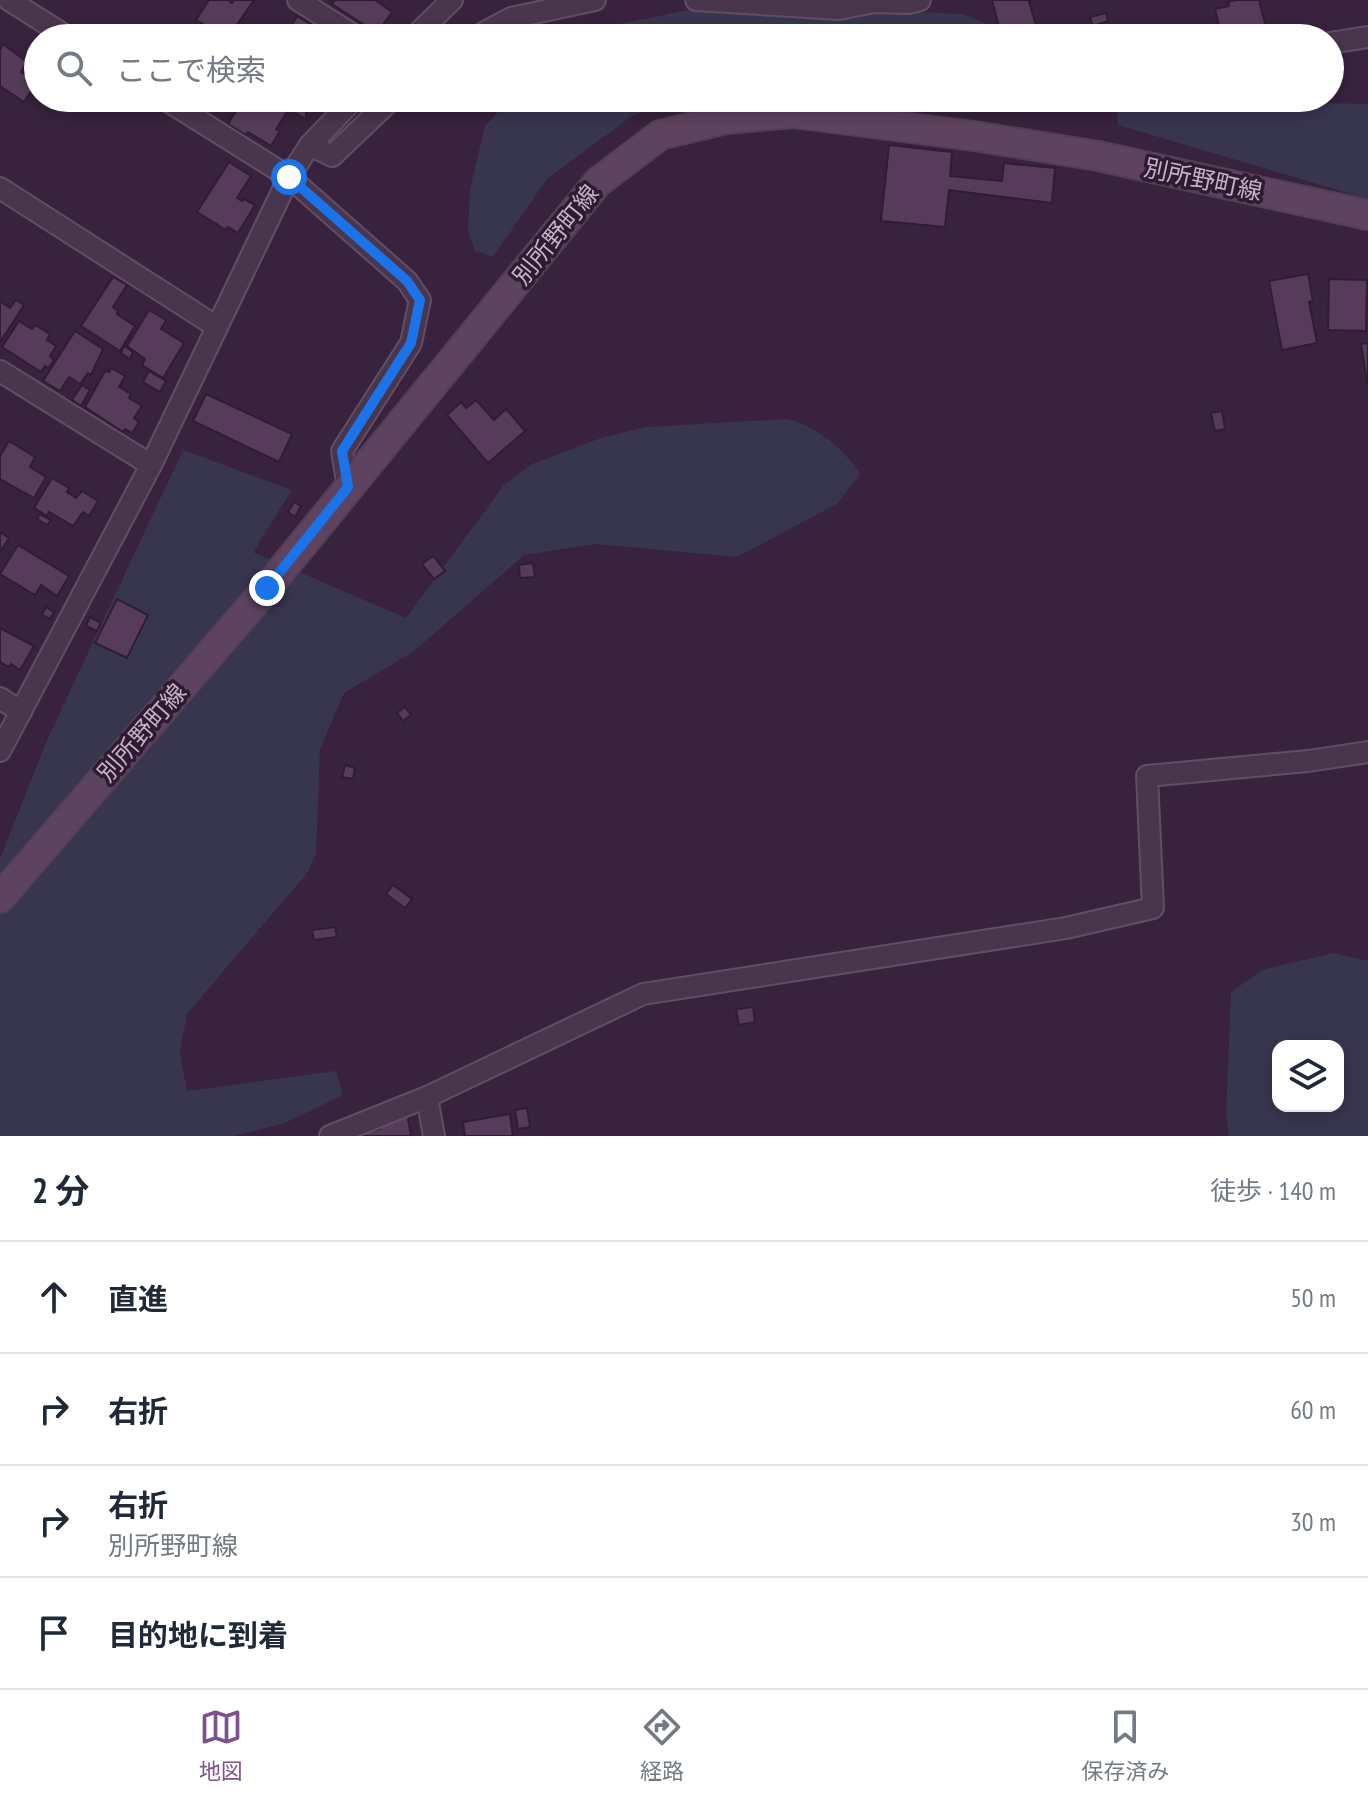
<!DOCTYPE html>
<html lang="ja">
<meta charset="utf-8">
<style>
body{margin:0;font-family:"PT Sans Narrow","Noto Sans JP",sans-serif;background:#f6f6f7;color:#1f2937}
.controls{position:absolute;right:24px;bottom:24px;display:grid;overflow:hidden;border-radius:16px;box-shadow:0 4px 12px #0003}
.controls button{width:72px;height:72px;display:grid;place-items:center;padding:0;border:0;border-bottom:2px solid #e0e1e3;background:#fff;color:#1f2937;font:40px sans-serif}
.stop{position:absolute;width:24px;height:24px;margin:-18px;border:6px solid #1a73e8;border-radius:50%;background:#fff}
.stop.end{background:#1a73e8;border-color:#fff;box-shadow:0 2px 8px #0008}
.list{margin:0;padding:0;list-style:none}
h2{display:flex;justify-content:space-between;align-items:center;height:104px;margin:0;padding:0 32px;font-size:34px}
h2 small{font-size:26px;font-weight:400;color:#747a83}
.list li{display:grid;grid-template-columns:52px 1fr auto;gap:24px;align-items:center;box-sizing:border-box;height:112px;padding:0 32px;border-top:2px solid #e0e1e3}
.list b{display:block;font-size:30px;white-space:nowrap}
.list p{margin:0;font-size:26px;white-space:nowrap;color:#747a83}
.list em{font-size:26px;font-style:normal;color:#747a83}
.icon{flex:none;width:44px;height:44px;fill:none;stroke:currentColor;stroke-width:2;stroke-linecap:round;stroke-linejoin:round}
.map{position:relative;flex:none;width:1368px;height:1136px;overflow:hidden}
.search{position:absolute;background:#fff;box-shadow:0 4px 12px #0003;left:24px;right:24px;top:24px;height:88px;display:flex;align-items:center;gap:20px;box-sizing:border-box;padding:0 28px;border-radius:44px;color:#747a83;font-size:30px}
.sheet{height:552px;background:#fff}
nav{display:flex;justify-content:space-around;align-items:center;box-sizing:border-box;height:112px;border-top:2px solid #e0e1e3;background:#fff;font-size:22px;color:#747a83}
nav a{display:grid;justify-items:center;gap:4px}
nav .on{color:#7d5190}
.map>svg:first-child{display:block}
.green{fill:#38354f;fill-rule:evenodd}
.building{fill:#563c5a;stroke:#301d33;stroke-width:2}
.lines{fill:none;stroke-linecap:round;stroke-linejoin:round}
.minor-casing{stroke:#614e64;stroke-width:24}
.secondary-casing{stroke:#533f55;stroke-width:32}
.minor{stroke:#49364d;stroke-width:20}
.secondary{stroke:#5d4360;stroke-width:28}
.route{stroke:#1a73e8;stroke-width:10}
.labels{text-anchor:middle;stroke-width:7;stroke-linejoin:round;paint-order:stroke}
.street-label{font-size:24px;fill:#c6b1c8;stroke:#2e1b31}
</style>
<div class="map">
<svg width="1368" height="1136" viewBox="0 0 1368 1136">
<rect width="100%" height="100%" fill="#38223d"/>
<!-- green -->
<g class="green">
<polygon points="718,4 963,14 997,28 1000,38 565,38 569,34"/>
<polygon points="511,98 679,98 632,116 547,179 493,257 475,251 468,230 470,189 485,126"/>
<polygon points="1116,98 1368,104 1368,199 1118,125"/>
<path d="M787,419C817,426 844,449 860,474L837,504L737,557L596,544L524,555L413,652L344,693L320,749L316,854L308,872L187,1014L180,1052L187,1091L336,1071L343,1095L285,1123L234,1136H0V859L47,740L183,450L292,490L253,552L406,618L504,485L532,464L601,438L646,427Z"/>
<path d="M1333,953L1368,961V1136H1229L1226,1116L1231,992L1262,970ZM1278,1046H1338V1106H1278Z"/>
</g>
<!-- building -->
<g class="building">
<polygon points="209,0 228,0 232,3 234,0 254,0 228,38 196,20"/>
<polygon points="335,0 375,0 392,12 377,33 332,4"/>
<polygon points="992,0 1032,0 1029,2 1038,32 1018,38 1002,38"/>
<polygon points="1236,0 1259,0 1268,35 1255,38 1243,38 1242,35 1238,36 1239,38 1222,38 1215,9 1229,6 1228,2"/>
<polygon points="1106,13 1108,21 1093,26 1090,17"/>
<polygon points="297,16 312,25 310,27 322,38 285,38"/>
<polygon points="178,24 198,36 197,38 166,38"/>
<polygon points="3,44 27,62 21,72 37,82 24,102 0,86 0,50"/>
<polygon points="244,98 265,98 287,112 276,129 280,131 271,146 248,132 246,135 228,124"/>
<polygon points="269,98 325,98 321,103 315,98 310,106 306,104 306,119"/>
<polygon points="889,145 952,152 950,176 1002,181 1004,163 1055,168 1052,203 949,190 945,227 881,221"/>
<polygon points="229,162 251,176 237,198 242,201 244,199 255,205 238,233 228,227 226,230 197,212"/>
<polygon points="1308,274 1313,301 1309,302 1317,343 1282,350 1269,281"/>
<polygon points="113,277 127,285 113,307 118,311 117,314 135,326 120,351 81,326"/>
<polygon points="1329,279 1367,280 1366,331 1328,330"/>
<polygon points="16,300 24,305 0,342 0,301 10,308"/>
<polygon points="149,310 166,320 161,329 184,343 163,378 142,365 145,359 127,346"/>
<polygon points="19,321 32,329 35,325 50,334 47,340 56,346 50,356 54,360 48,368 45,366 41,372 2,347"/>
<polygon points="75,331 103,349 91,375 88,373 80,384 69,377 60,391 43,381"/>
<polygon points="1368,343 1368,387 1361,344"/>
<polygon points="124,346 133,352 130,359 121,353"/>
<polygon points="111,368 125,376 119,387 131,394 129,398 142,406 134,418 139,422 132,433 125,429 123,432 85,407 105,371 109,372"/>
<polygon points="149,371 166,381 160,392 143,382"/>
<polygon points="82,385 90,390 81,406 72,400"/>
<polygon points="206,394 292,434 279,462 193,421"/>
<polygon points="476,400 494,420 506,409 525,431 488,463 447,415 461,402 466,408"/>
<polygon points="1222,411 1225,429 1215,431 1211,413"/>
<polygon points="9,441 35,457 30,467 46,477 34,498 0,479 0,456"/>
<polygon points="52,478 69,488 67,492 76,498 82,491 98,501 89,516 83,512 73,526 49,512 47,516 34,508"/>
<polygon points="294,502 301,506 295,517 288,512"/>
<polygon points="40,514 51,520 47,525 37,519"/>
<polygon points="0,532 9,538 0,552"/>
<polygon points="18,545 69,576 57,596 41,585 35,595 0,574"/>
<polygon points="433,556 445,571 434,579 422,564"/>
<polygon points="533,563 535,577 520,578 519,565"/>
<polygon points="117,599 148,615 127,658 95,643"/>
<polygon points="46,607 54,612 50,619 42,615"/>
<polygon points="90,617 101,623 97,631 86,626"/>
<polygon points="0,628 34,646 20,670 11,664 9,667 0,662"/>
<polygon points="405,707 411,715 403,721 397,713"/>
<polygon points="345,765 355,768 353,779 342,777"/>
<polygon points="393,885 412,899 405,908 386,894"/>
<polygon points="335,927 337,937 314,940 312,930"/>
<polygon points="753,1007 755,1022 739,1025 736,1009"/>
<polygon points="527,1108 530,1127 518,1129 515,1110"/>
<polygon points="407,1112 411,1136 346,1136 380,1129 378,1118"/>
<polygon points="510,1114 513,1136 465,1136 463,1122"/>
</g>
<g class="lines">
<defs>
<g id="minor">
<polyline points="9,0 69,38"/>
<polyline points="298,0 358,38"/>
<polyline points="696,0 839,9 874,2 908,3 920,0"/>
<polyline points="413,38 452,0"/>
<polyline points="474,38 511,18 595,0"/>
<polyline points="1330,43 1368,37"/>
<polyline points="163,98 289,177 407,281 420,300 411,343 342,451 348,487"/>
<polyline points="832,118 853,103 891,98"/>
<polyline points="310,145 332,156 393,98"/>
<polyline points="0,188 217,327"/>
<polyline points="0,371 151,465"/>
<polyline points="0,698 21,712"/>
<polyline points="0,751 151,465 289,177 310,145 355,98"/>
<polyline points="427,1097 434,1136"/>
<polyline points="330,1136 427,1097 643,994 1066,928 1153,908 1147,776 1308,761 1368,752"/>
</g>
<polyline id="secondary" points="0,898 267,588 598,182 660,135 726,119 793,113 974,136 1098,156 1368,215"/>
</defs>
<!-- minor casing -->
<use href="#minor" class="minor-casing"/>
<!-- secondary casing -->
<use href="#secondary" class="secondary-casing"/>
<!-- minor -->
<use href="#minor" class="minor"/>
<!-- secondary -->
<use href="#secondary" class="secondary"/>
</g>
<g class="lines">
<!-- route -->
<polyline class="route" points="267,588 348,487 342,451 411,343 420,300 407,281 289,177"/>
</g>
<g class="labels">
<!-- street labels -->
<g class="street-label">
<text transform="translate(1203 180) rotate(12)" y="8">別所野町線</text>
<text transform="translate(556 235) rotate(-51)" y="8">別所野町線</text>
<text transform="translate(142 733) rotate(-49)" y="8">別所野町線</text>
</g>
</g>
</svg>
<div class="controls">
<button><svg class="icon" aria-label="layers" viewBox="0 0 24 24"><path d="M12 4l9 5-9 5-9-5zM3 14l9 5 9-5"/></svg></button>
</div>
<div class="stop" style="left:289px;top:177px"></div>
<div class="stop end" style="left:267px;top:588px"></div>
<div class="search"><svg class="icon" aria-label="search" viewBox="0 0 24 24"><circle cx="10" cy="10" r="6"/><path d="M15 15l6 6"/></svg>ここで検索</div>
</div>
<section class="sheet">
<h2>2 分<small>徒歩 · 140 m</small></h2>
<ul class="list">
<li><svg class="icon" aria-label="ahead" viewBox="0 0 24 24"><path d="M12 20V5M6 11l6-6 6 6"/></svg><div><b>直進</b></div><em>50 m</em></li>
<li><svg class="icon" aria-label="right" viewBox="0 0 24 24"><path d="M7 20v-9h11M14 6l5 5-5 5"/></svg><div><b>右折</b></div><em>60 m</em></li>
<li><svg class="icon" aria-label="right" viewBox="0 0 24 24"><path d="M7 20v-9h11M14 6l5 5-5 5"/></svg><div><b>右折</b><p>別所野町線</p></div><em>30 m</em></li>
<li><svg class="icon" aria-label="arrive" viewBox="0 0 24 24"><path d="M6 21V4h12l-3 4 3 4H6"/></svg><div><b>目的地に到着</b></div></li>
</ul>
</section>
<nav>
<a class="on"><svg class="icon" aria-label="map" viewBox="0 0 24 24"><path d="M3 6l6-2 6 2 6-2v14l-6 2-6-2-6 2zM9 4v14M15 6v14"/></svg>地図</a>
<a><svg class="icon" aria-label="directions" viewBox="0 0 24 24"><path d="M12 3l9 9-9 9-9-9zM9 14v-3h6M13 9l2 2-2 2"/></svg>経路</a>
<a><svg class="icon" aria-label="saved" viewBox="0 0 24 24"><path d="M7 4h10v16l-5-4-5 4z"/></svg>保存済み</a>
</nav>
